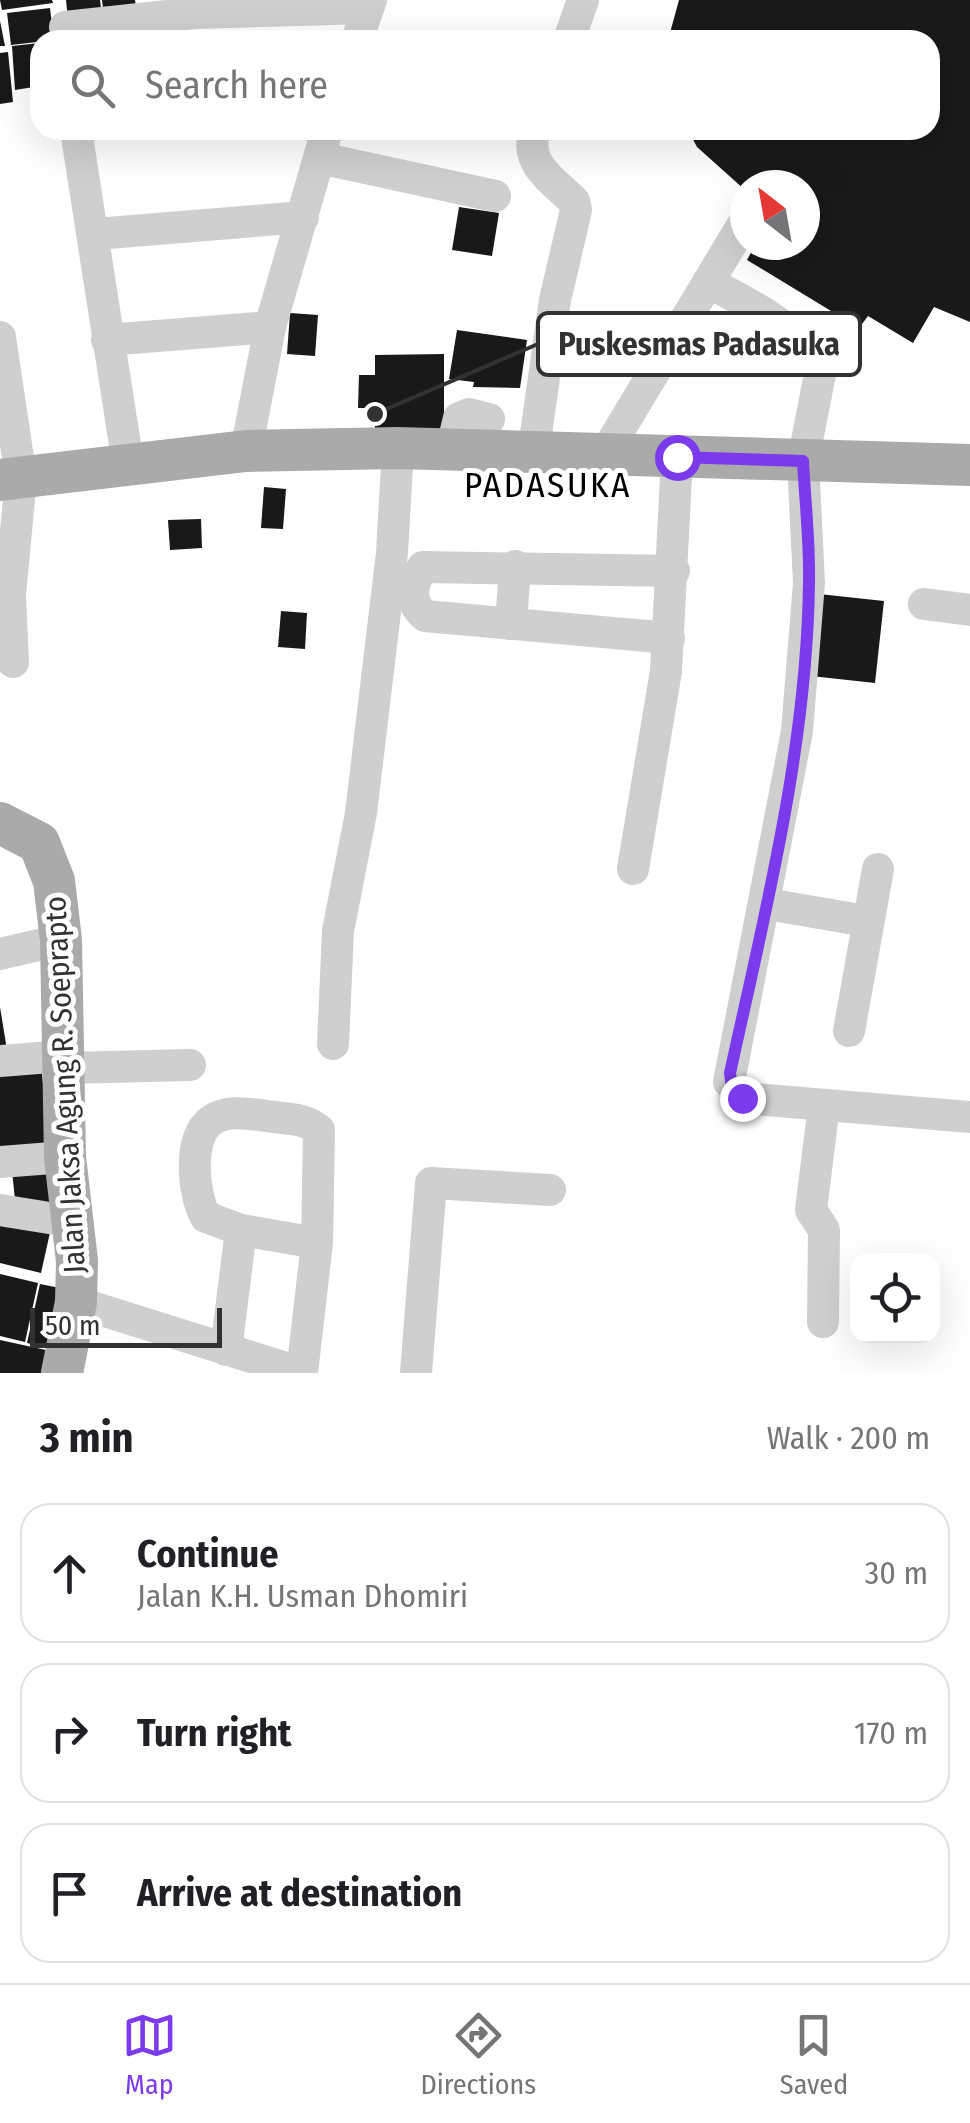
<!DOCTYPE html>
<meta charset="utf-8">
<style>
body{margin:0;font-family:"Fira Sans Condensed",sans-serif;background:#f6f6f6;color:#202124}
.controls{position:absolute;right:30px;bottom:30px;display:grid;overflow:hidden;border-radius:20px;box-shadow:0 10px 40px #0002}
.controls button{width:90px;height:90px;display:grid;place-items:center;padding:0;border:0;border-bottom:2px solid #e0e0e0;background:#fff;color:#202124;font:50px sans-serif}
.compass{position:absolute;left:730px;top:170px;width:90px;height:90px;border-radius:50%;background:#fff;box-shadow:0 10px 40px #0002;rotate:329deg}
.scale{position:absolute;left:30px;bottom:25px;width:192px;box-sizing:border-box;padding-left:10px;border:5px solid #323232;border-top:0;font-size:28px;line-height:35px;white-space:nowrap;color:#323232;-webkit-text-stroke:8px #fff;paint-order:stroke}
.stop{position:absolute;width:30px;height:30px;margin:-22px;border:8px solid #7c3aed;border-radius:50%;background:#fff}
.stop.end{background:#7c3aed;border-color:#fff;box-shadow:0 2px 10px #0008}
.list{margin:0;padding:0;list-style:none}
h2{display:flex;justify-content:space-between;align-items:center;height:130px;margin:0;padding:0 40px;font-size:42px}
h2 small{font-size:32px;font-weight:400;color:#757577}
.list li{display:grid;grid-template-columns:65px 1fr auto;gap:30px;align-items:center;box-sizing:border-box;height:140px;margin:0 20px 20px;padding:0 20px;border:2px solid #e0e0e0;border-radius:30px}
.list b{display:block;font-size:38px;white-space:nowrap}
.list p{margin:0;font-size:32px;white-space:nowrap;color:#757577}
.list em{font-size:32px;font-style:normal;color:#757577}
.icon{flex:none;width:55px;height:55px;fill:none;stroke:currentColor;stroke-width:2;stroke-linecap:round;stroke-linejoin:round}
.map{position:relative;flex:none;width:970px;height:1373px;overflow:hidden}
.search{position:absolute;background:#fff;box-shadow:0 10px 40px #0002;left:30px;right:30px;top:30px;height:110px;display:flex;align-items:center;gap:25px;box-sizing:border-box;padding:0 35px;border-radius:30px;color:#757577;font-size:38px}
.sheet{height:610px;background:#fff}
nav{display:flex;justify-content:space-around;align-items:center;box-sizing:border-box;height:140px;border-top:2px solid #e0e0e0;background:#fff;font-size:28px;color:#757577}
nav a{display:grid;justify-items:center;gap:5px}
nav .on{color:#7c3aed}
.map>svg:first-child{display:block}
.building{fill:#191919}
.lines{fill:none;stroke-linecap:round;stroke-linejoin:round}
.minor{stroke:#cfcfcf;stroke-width:32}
.major{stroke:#aaa;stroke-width:42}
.route{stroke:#7c3aed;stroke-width:12}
.labels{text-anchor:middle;stroke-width:10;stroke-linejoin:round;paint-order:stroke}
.street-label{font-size:30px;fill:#323232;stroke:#fff}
.quarter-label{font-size:35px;letter-spacing:2.5px;fill:#000;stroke:#fff}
.leader{fill:none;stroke:#323232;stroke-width:4}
.callout-dot{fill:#323232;stroke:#fff;stroke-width:4}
.callout{fill:#fff;stroke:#323232;stroke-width:4}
.callout-label{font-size:32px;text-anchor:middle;font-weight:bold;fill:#323232}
</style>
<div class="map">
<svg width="970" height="1373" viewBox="0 0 970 1373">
<rect width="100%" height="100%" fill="#fff"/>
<!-- building -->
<g class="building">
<polygon points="0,0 52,0 53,3 2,10"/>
<polygon points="66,0 100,0 102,16 68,19"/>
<polygon points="102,0 135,0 137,13 104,16"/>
<polygon points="679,0 970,0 970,322 934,307 913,343 868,316 859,328 747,260 755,245 805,245 805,185 745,185 745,190 697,147 688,130 930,130 930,40 668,40"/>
<polygon points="50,8 54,40 11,45 7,13"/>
<polygon points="0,21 5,46 0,46"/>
<polygon points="158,22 160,40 125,40 123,25"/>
<polygon points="40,43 40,64 30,66 40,66 40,86 15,90 12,46"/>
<polygon points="8,52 13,102 0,104 0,53"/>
<polygon points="459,207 499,213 492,256 452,250"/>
<polygon points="290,313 318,315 315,356 287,354"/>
<polygon points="457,330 527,340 520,388 473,387 474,382 449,379"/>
<polygon points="444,354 444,429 375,429 374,408 358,408 359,375 375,375 375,355"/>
<polygon points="264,487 286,489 283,529 261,528"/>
<polygon points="201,519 202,548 170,550 168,520"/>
<polygon points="819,594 884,601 875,683 811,676"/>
<polygon points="281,611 307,613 305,649 278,647"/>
<polygon points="0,1007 7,1050 0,1051"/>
<polygon points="41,1065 50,1149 0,1155 0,1069"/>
<polygon points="50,1167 53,1206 16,1209 12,1171"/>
<polygon points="0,1217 51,1228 41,1273 0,1263"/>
<polygon points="0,1274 38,1283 25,1342 0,1336"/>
<polygon points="40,1284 65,1289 52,1349 27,1343"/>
<polygon points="0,1340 46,1350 41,1373 0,1373"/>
</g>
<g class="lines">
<!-- minor -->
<g class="minor">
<polyline points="65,27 194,13 368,8"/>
<polyline points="357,40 371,0"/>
<polyline points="569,40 583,0"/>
<polyline points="76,130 128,464"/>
<polyline points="320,158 495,196"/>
<polyline points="96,234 303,217"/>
<path d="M708,282C753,306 794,325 821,369L803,461L809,583L797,731L729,1082L743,1098L970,1117"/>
<polyline points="0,337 21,478 10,595 13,662"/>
<polyline points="107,340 270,327"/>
<polyline points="246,451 270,327 327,130"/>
<polyline points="451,451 459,418 469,414 489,419"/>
<path d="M533,455L555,300L576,210L574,201C553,181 523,163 535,130"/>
<polyline points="603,457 745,221"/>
<polyline points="924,604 970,610"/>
<polyline points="511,624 515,566"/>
<path d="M669,638L425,616C408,601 411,584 423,567L674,571"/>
<polyline points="633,869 666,671 677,457"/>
<polyline points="767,904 866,921"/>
<polyline points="0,954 61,940"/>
<polyline points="849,1031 878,869"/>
<polyline points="333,1044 338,931 361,813 392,553 398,448"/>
<polyline points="0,1061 63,1056"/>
<polyline points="64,1068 190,1065"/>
<polyline points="0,1162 65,1157"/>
<polyline points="0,1210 74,1222"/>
<polyline points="76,1302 302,1373"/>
<polyline points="823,1322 824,1230 811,1210 824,1105"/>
<polyline points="226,1350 241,1230"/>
<path d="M302,1373L317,1243L319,1130C306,1119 291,1119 274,1117C254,1115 229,1108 212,1120C187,1136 193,1196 206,1217L241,1230L317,1243"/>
<polyline points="416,1373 431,1183 550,1190"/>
</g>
<!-- major -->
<g class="major">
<polyline points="0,480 246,451 398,448 970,465"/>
<polyline points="0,823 39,843 54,881 61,940 65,1157 77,1261 76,1302 62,1373"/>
</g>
</g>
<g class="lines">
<!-- route -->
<path class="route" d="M677,457L803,461C805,501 810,543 809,583C807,748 765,913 730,1073L732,1089L742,1098"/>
</g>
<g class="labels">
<!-- street labels -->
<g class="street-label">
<text transform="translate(65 1085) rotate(-93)" y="10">Jalan Jaksa Agung R. Soeprapto</text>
</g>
<!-- quarter labels -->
<g class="quarter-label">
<text x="548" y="497">PADASUKA</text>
</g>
</g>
<!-- callouts -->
<path class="leader" d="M375 414L538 344"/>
<circle class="callout-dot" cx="375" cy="414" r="10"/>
<rect class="callout" x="538" y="313" width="322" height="62" rx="10"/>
<g class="callout-label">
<text x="699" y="355">Puskesmas Padasuka</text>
</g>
</svg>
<div class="controls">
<button><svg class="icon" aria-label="locate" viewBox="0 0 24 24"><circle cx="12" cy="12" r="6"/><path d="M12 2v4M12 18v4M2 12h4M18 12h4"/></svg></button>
</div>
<svg class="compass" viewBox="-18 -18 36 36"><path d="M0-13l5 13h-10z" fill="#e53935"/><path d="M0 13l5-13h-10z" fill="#757577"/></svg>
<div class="scale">50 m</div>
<div class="stop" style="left:677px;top:457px"></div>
<div class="stop end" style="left:742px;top:1098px"></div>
<div class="search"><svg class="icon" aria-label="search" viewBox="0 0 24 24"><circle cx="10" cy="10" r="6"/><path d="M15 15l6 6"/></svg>Search here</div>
</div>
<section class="sheet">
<h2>3 min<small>Walk · 200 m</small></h2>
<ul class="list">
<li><svg class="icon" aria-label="ahead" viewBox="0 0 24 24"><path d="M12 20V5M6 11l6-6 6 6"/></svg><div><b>Continue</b><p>Jalan K.H. Usman Dhomiri</p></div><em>30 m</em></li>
<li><svg class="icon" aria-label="right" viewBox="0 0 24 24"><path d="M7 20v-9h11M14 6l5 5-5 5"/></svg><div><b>Turn right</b></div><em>170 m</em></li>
<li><svg class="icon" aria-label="arrive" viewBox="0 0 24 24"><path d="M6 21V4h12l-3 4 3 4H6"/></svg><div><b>Arrive at destination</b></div></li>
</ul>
</section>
<nav>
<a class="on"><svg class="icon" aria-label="map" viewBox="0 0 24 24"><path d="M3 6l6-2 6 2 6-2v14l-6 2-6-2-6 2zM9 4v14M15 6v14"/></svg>Map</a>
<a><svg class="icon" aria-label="directions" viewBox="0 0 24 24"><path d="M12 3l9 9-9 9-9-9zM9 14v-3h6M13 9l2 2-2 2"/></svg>Directions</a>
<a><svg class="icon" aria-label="saved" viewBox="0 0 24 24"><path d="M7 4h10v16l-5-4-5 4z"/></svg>Saved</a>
</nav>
